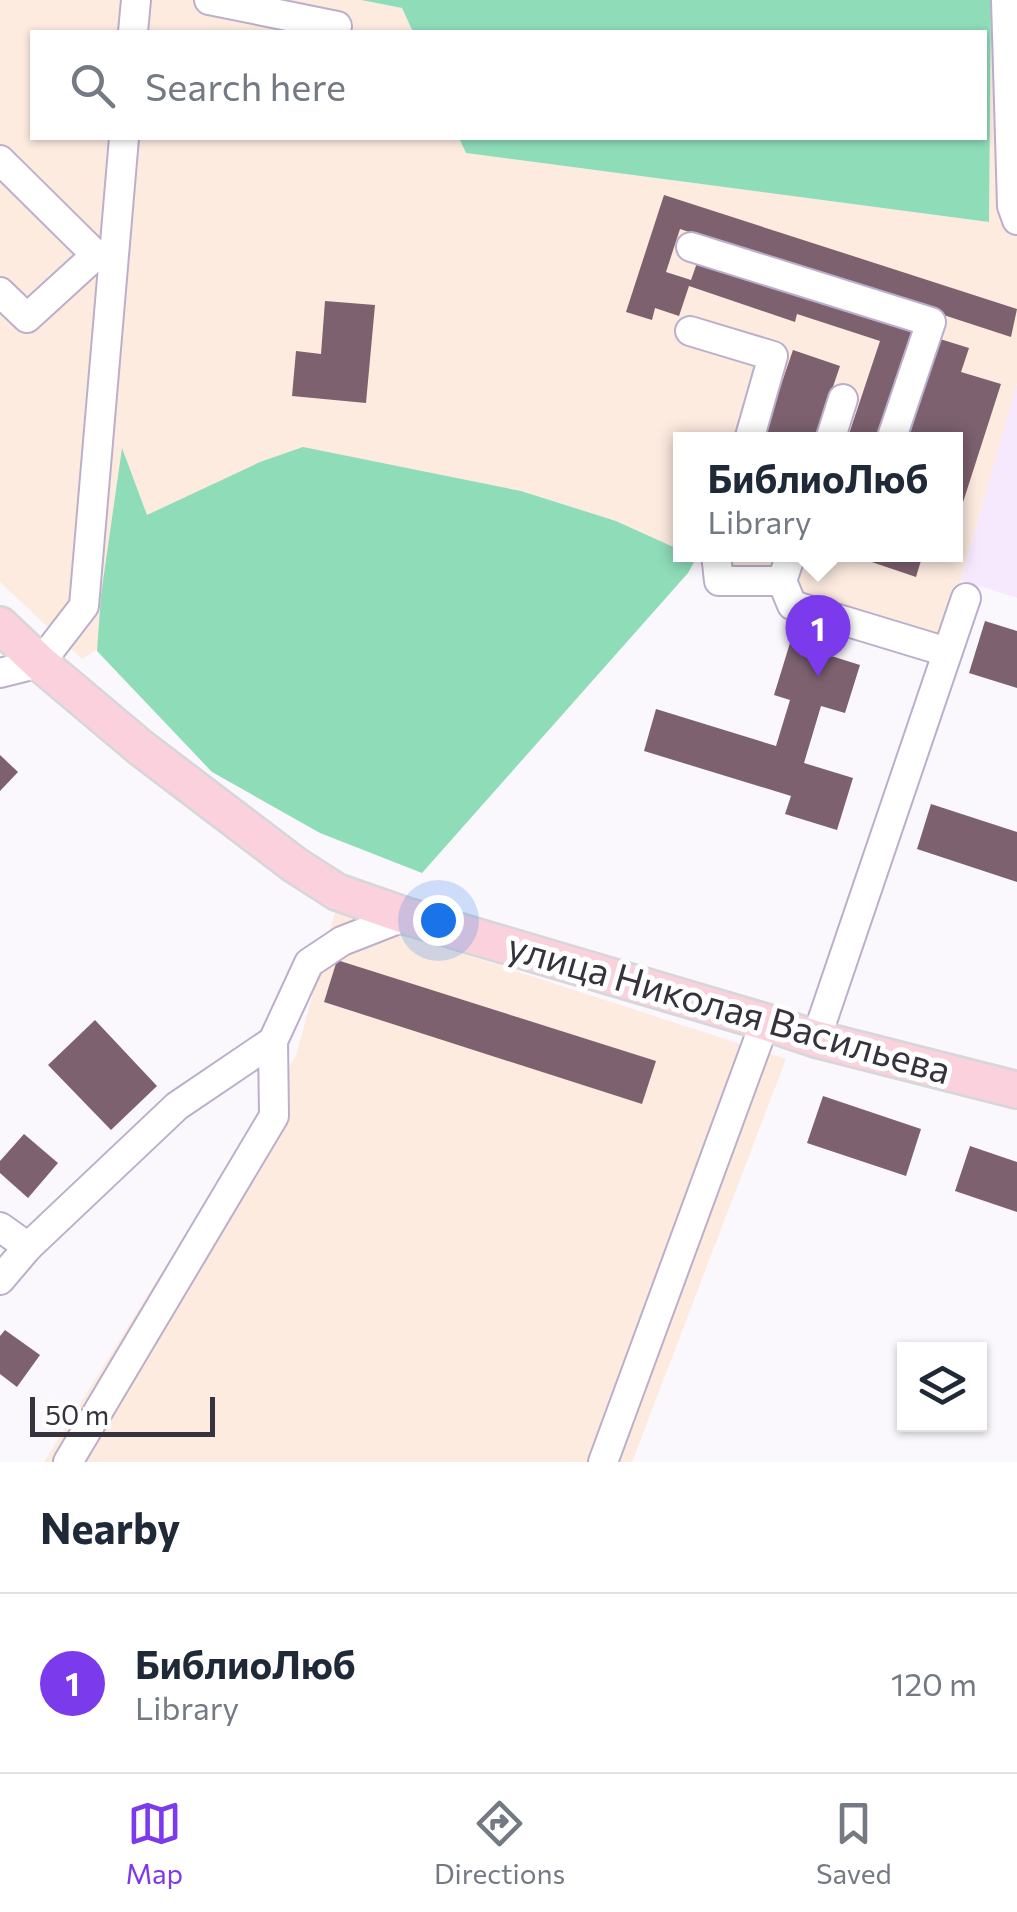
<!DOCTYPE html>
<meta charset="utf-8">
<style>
body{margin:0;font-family:Commissioner,sans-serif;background:#f2f2f3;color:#1f2937}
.controls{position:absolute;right:30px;bottom:30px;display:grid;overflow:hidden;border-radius:0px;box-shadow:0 2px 8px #0004}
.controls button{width:90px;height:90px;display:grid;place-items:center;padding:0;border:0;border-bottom:2px solid #e0e1e3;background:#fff;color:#1f2937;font:50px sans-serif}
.scale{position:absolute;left:30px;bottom:25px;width:185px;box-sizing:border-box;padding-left:10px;border:5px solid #37333e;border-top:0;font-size:28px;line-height:35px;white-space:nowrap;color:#37333e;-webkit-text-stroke:8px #fff;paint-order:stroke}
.you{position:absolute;left:438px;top:920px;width:35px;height:35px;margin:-25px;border:8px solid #fff;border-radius:50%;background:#1a73e8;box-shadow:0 0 0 15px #1a73e833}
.badge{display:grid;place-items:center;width:65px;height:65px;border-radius:50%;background:#7c3aed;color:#fff;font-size:32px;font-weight:700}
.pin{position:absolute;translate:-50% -82px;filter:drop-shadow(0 2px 5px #0008)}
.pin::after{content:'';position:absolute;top:52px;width:35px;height:30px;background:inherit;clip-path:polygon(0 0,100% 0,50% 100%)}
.popup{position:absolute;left:673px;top:432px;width:290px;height:130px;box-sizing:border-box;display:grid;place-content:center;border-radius:0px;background:#fff;filter:drop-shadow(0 2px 8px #0005);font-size:32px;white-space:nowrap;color:#747a83}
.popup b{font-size:38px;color:#1f2937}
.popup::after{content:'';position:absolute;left:50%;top:100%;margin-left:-20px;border:20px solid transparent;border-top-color:#fff}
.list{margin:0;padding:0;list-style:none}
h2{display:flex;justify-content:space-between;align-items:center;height:130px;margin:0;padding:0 40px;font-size:42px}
h2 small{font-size:32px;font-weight:400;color:#747a83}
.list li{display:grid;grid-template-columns:65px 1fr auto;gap:30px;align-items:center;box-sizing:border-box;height:180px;padding:0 40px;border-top:2px solid #e0e1e3}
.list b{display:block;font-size:38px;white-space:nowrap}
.list p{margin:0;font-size:32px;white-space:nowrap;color:#747a83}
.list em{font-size:32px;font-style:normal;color:#747a83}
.icon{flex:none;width:55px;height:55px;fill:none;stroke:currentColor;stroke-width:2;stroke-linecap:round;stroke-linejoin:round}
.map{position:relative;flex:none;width:1017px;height:1462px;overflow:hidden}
.search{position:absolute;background:#fff;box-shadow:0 2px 8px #0004;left:30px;right:30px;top:30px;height:110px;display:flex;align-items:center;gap:25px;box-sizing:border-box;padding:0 35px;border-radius:0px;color:#747a83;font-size:38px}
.sheet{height:310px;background:#fff}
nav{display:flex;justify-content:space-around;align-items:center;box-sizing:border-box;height:140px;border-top:2px solid #e0e1e3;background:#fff;font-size:28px;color:#747a83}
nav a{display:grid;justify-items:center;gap:5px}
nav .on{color:#7c3aed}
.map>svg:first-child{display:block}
.industrial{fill:#fdebe0}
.education{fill:#f7e9fd}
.green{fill:#8fdcb9}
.building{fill:#7d616f}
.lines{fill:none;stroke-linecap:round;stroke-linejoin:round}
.minor-casing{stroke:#bbafcb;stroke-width:32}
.major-casing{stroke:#d7d6d8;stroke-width:40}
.minor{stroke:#fff;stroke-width:28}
.major{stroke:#fad1dc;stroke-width:35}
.labels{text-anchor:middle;stroke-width:10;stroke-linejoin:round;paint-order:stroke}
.street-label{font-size:38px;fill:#37333e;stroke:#fff}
</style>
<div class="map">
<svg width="1017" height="1462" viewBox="0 0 1017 1462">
<rect width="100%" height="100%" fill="#faf7fd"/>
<!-- industrial -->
<g class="industrial">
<polygon points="0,0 361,0 402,8 413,32 32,32 32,138 459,138 467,153 989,222 991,0 1017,0 1017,383 942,646 691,555 956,554 956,440 680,440 680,550 616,521 521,491 381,464 82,659 0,582"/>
<polygon points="335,912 786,1059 632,1462 44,1462 296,1056"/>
</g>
<!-- education -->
<polygon class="education" points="1017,383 1017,598 961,580"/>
<!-- green -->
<g class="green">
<polygon points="361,0 991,0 989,222 466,153 459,138 984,138 984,32 413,32 402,8"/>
<polygon points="303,447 521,491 616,521 680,550 680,554 697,557 688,573 422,873 320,833 212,772 97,651 101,595 122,448 147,515 260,462"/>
</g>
<!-- building -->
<g class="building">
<polygon points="664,195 1017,309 1011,337 680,229 666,272 691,280 698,260 912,331 876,440 847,440 880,341 797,314 795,322 689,286 679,316 655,308 652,320 626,312"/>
<polygon points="325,301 375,305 366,403 292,396 296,351 321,354"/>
<polygon points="940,339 969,348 961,372 1001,384 956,524 956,440 908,440"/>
<polygon points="793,350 840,366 815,440 762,440"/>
<polygon points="848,554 923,554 916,577"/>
<polygon points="985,621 1017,631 1017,688 969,673"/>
<polygon points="790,643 860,665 845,713 821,706 804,763 853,778 837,830 785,814 791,796 644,751 656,709 776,746 790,700 774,695"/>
<polygon points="0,755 18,772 0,791"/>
<polygon points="931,804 1017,832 1017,882 917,849"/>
<polygon points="337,960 656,1061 642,1104 324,1002"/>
<polygon points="95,1020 157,1086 111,1130 48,1065"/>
<polygon points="823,1096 921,1129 906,1176 807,1143"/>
<polygon points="24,1134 58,1163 28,1198 0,1173 0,1161"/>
<polygon points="970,1146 1017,1162 1017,1212 955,1191"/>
<polygon points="5,1330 40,1355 17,1387 0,1374 0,1336"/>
</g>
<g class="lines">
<defs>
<g id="minor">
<polyline points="209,0 337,26"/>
<polyline points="1006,0 1012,206 1017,220"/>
<polyline points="133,32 136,0"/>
<polyline points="0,160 96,255 27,318 0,292"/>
<polyline points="691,247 931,322 891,440"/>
<polyline points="690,331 773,356 749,440"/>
<polyline points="830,440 843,399"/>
<polyline points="716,554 719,581 782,581"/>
<polyline points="791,554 782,581 792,605 947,652"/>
<polyline points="0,673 40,663 84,606 124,138"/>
<polyline points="816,1039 966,598"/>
<polyline points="0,1227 28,1247"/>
<polyline points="0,1280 28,1247 177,1106 273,1041 309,963 342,941 406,916"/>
<polyline points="68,1462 274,1116 273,1041"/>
<polyline points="603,1462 765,1022"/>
</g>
<polyline id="major" points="0,625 40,663 141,748 295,865 337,892 406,916 765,1022 816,1039 1017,1090"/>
</defs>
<!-- minor casing -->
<use href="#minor" class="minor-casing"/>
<!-- major casing -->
<use href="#major" class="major-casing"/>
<!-- minor -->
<use href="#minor" class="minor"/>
<!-- major -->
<use href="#major" class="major"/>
</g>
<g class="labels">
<!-- street labels -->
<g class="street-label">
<text transform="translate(729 1009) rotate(16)" y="13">улица Николая Васильева</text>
</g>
</g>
</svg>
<div class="controls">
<button><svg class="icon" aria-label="layers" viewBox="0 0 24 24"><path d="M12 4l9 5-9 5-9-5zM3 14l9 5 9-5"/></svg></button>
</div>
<div class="scale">50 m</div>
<div class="you"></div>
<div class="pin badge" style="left:818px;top:677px">1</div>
<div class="popup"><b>БиблиоЛюб</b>Library</div>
<div class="search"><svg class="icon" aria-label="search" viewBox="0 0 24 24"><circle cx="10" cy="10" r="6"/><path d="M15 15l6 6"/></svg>Search here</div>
</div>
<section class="sheet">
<h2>Nearby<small></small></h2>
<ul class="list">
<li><span class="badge">1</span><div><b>БиблиоЛюб</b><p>Library</p></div><em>120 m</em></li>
</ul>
</section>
<nav>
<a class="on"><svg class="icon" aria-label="map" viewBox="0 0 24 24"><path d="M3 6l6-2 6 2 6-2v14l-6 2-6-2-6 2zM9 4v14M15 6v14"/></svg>Map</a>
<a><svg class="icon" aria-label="directions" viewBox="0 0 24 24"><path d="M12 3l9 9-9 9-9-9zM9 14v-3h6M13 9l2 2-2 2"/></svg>Directions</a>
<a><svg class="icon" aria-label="saved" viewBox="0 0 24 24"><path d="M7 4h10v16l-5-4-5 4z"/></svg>Saved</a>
</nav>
